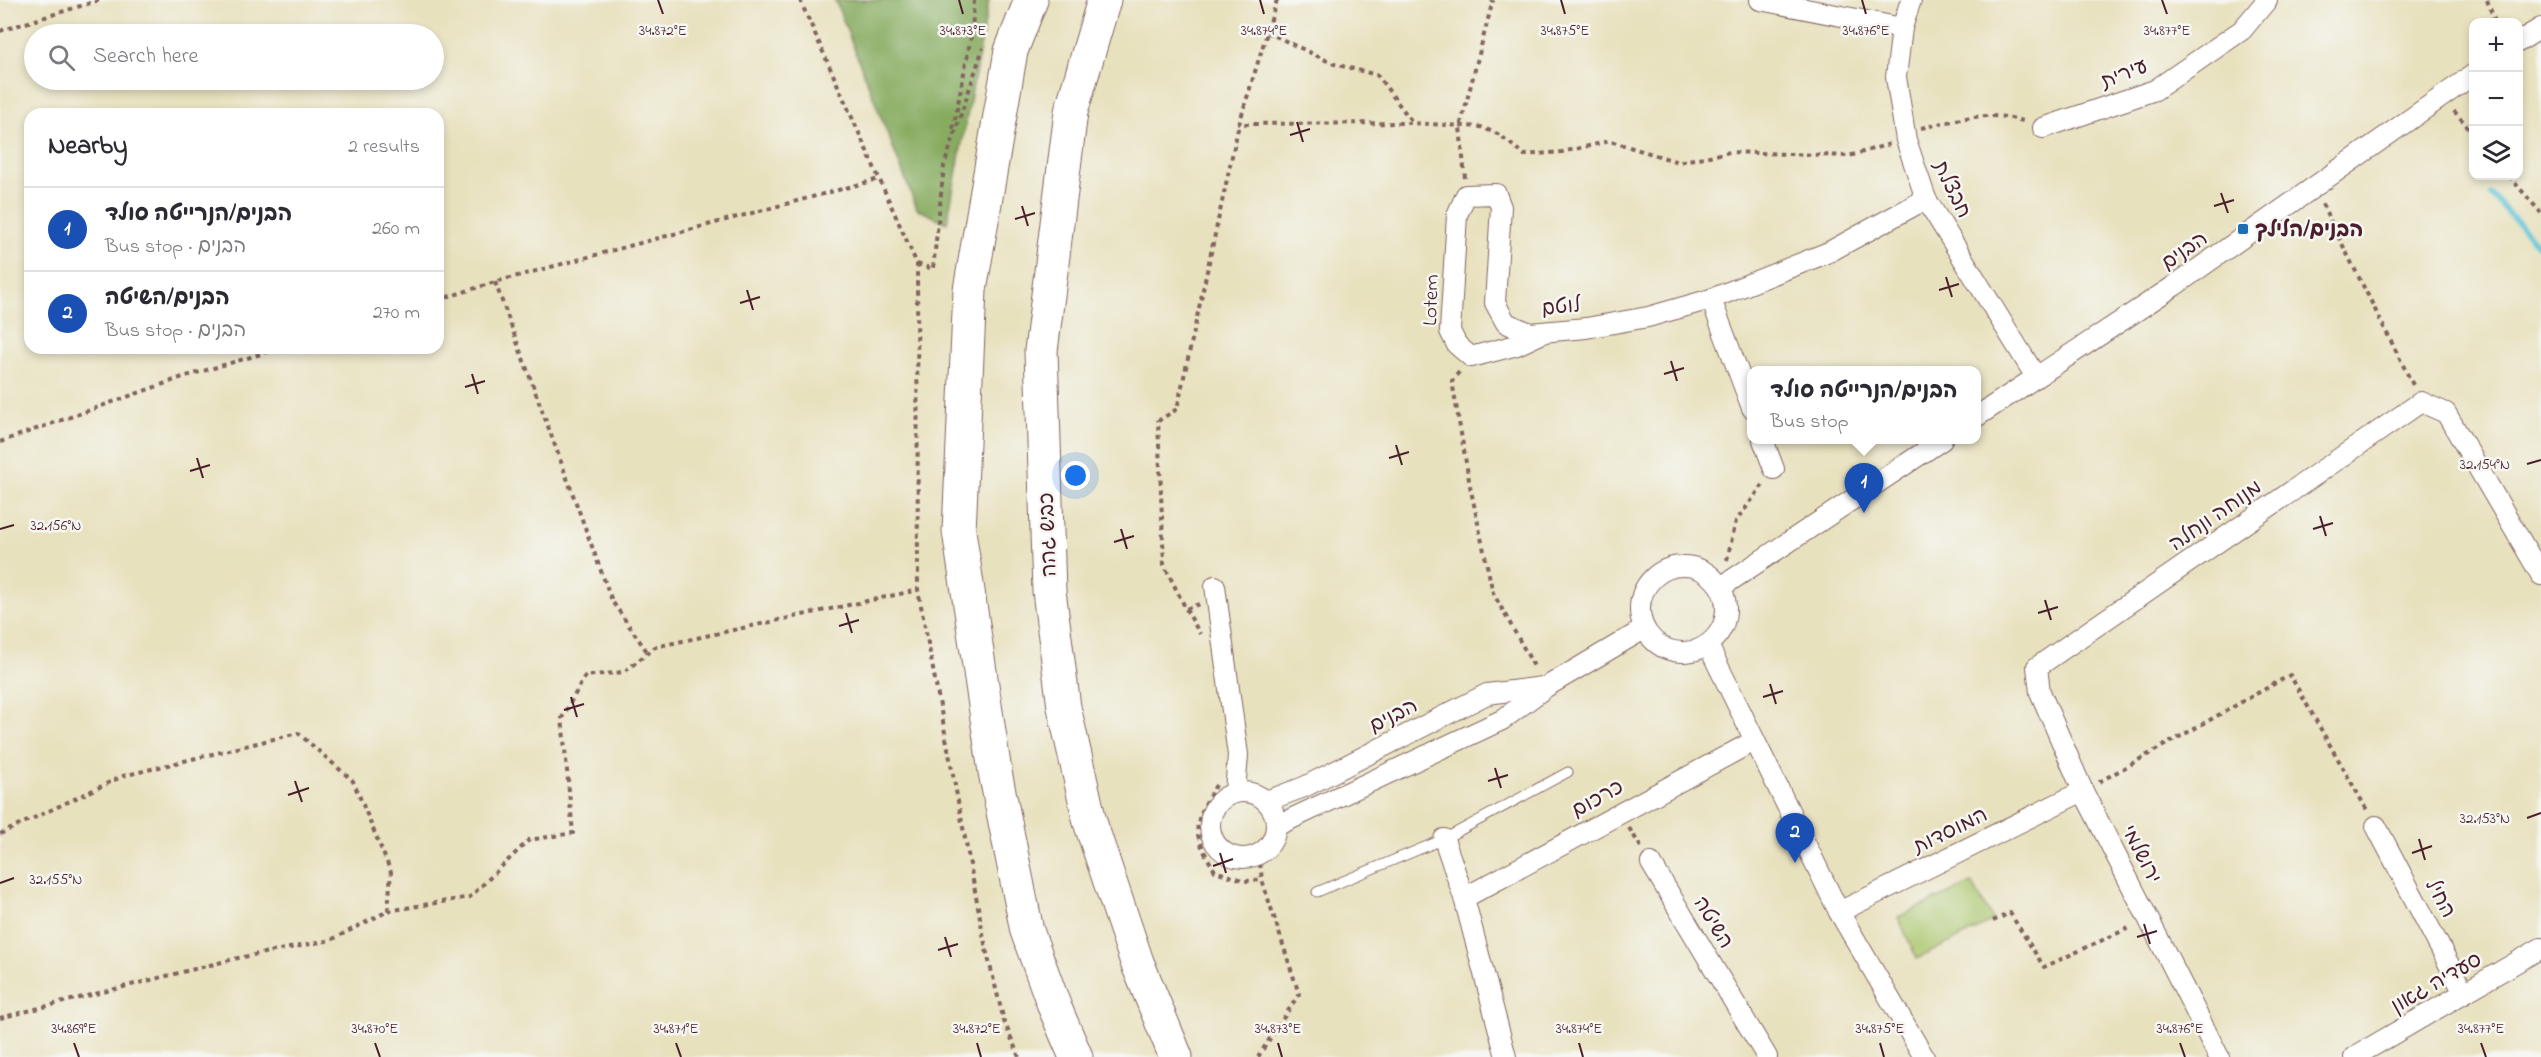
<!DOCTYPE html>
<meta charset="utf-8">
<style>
body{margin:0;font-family:"Indie Flower","Playpen Sans Hebrew",sans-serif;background:#f7f7f7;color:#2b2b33}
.controls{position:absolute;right:18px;top:18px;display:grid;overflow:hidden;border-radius:12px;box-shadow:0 3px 9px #0003}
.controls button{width:54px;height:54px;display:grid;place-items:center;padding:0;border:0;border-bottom:2px solid #e1e1e2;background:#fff;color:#2b2b33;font:30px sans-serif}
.you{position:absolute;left:1076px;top:476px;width:21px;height:21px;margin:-15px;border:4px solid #fff;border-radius:50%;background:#1a73e8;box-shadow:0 0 0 9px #1a73e833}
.badge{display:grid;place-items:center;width:39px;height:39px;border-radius:50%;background:#111827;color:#fff;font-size:20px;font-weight:700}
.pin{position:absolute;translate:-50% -50px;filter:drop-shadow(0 2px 3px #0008)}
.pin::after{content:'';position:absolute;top:32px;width:21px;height:18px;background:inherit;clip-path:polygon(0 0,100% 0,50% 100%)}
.popup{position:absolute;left:1747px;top:366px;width:234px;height:78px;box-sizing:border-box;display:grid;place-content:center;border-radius:12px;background:#fff;filter:drop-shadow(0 2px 4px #0005);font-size:20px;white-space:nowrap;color:#7c7c81}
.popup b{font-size:22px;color:#2b2b33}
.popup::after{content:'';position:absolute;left:50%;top:100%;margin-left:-12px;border:12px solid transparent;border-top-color:#fff}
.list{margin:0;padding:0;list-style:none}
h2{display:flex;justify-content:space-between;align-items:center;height:78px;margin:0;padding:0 24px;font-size:26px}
h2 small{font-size:20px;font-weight:400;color:#7c7c81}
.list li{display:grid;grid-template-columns:39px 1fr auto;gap:18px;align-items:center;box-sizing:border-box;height:84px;padding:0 24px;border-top:2px solid #e1e1e2}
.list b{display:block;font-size:22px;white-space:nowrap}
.list p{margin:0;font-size:20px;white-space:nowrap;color:#7c7c81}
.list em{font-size:20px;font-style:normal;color:#7c7c81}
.icon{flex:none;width:33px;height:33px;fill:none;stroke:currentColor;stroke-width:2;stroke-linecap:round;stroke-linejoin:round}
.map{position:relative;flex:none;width:2541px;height:1057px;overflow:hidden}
.search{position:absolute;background:#fff;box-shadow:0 3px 9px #0003;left:24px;top:24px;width:420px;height:66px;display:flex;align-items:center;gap:15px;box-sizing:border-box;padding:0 21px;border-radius:33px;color:#7c7c81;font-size:22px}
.panel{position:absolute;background:#fff;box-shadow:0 3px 9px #0003;left:24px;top:108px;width:420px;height:246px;border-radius:18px}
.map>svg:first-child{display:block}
.green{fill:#aac76e;stroke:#7a734c;stroke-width:1.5}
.forest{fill:#87ac61;stroke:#686646;stroke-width:1.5}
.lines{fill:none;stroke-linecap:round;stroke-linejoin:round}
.stream{stroke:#5bc4d7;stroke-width:6}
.lane-casing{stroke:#81635e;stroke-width:11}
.street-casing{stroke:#81635e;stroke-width:22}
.highway-casing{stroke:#81635e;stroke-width:35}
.path{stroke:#81635e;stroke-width:4;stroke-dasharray:4.5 4.5;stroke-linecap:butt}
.lane{stroke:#fff;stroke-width:9}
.street{stroke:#fff;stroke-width:20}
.highway{stroke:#fff;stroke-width:33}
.ticks{fill:none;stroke:#4a1f2b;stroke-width:2}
.poi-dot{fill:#1f6fb2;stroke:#f6f6f2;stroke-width:2}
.labels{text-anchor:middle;stroke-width:5;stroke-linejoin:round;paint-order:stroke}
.street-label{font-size:21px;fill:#4a1f2b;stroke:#f6f6f2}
.poi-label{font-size:21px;font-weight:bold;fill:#4a1f2b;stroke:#f6f6f2;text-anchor:start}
.ticks-label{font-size:15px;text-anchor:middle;fill:#4a1f2b;stroke:#f6f6f2;stroke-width:5;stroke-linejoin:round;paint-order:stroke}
</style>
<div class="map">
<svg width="2541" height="1057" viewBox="0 0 2541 1057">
<rect width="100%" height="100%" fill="#f6f6f2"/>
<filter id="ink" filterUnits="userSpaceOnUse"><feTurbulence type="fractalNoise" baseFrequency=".0167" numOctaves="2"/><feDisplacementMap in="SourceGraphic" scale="12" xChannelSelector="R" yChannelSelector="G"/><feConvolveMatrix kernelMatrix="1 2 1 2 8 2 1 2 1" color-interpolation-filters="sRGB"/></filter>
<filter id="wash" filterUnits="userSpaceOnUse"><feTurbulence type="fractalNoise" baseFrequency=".008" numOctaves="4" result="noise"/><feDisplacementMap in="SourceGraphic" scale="24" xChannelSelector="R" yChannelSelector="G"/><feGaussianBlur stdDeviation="1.35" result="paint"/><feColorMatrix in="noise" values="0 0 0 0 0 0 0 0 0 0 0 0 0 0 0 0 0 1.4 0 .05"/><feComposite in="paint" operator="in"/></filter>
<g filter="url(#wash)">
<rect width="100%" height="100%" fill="#e8e1be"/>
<!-- green -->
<polygon class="green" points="1972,883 1993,921 1917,959 1898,917"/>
<!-- forest -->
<polygon class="forest" points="835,0 989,0 947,223 917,209"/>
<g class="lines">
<!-- stream -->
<polyline class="stream" points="2491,195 2541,248"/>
</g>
</g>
<g filter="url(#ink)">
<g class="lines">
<defs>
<polyline id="lane" points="1317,892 1444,839 1568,772"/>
<g id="street">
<polyline points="1760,0 1902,28"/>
<polyline points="1911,0 1902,28 1896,77 1906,140 1926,199 2036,377"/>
<polyline points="2518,42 2541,28"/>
<polyline points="2043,128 2155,90 2242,30 2267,0"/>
<polyline points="1711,299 1752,408"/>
<polyline points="1545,332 1517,345 1471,357 1457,345 1450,331 1457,215 1466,195 1496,194 1501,207 1495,303 1506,323 1530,333 1586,328 1648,317 1711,299 1829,252 1926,199"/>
<polyline points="1976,417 2174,286 2474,74"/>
<polyline points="1763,440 1774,469"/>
<circle cx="1683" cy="609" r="43"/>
<polyline points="1215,586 1238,755 1235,792"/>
<polyline points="1721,587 1942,440"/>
<polyline points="1708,645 1839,912 1924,1057"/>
<circle cx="1243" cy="825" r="33"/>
<polyline points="1266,801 1304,787 1487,694 1543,687"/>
<polyline points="1276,826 1502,720 1546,687 1644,629"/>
<polyline points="2376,826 2464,993"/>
<polyline points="1444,839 1464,898"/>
<polyline points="1651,863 1767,1057"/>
<polyline points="1839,912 2083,791"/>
<polyline points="1506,1057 1464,898 1754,741"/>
<polyline points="2219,1057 2083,791 2040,692 2037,667 2421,402 2446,413 2541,575"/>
<polyline points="2354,1057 2541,948"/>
</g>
<g id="highway">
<polyline points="1031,0 1011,51 970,290 959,531 995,772 1027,931 1055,1008 1076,1057"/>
<polyline points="1104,0 1071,112 1041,351 1049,591 1064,707 1090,822 1137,962 1176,1057"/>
</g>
</defs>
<!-- lane casing -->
<use href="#lane" class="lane-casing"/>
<!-- street casing -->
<use href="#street" class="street-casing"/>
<!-- highway casing -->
<use href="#highway" class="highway-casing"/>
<!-- path -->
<g class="path">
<polyline points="800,0 917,264 918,590 986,949 1004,1021 1019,1057"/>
<polyline points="1277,0 1239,124 1413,123 1481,127 1500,135 1524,155 1562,152 1610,141 1678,162 1730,152 1849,156 1890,144"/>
<polyline points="2487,0 2495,22"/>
<polyline points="0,31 100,0"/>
<polyline points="1267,32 1334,64 1377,75 1413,123"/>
<polyline points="2454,111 2474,134"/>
<path d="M1921,128C1959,120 1986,109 2026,122"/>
<polyline points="953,129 972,32 974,0"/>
<polyline points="2509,176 2541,213"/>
<polyline points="1465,178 1460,127 1493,0"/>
<polyline points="2322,204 2413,385"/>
<polyline points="917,264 933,269 944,166 983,48"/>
<polyline points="495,282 612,601 648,653"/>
<polyline points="438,300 495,282 879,179"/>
<polyline points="1459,372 1452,381 1470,486 1493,593 1535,668"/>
<polyline points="0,442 183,377 281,348"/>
<polyline points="1727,560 1736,521 1763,485"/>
<polyline points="1199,604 1186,609 1164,565 1158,421 1177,409 1239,124"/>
<polyline points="1186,609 1200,634"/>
<polyline points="2099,782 2290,675 2367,810"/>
<path d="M1216,785C1192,826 1191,830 1215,871L1245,881L1262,880"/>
<polyline points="1629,828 1641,847"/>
<polyline points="0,834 123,776 298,733 353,781 391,872 388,911 331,940 238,958 0,1018"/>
<polyline points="388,911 470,897 529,840 573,833 562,718 585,676 624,672 655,647 918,590"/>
<polyline points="1993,921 2010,913 2044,967 2131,927"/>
<polyline points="1258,1057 1299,994 1262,880 1259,854"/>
</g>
<!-- lane -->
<use href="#lane" class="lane"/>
<!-- street -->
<use href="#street" class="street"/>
<!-- highway -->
<use href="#highway" class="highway"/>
</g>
</g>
<!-- ticks -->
<path class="ticks" d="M658,0L663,14M959,0L963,14M1260,0L1264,14M1561,0L1565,14M1862,0L1866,14M2162,0L2167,14M1297,122L1303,142M1290,135L1310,129M2221,193L2228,213M1022,206L1028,226M2214,206L2234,200M1015,219L1035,213M1946,277L1952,297M747,290L753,310M1939,290L1959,284M740,303L760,297M1671,361L1677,381M472,374L478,394M1664,374L1684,368M465,387L485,381M1396,445L1402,465M197,458L203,478M1389,458L1409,452M2527,464L2541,460M190,471L210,465M2320,516L2326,536M0,529L14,525M1121,529L1127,549M2313,529L2333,523M1114,542L1134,536M2045,600L2051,620M846,613L852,633M2038,613L2058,607M839,626L859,620M1770,684L1776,704M571,697L577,717M1763,697L1783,691M564,710L584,704M1495,768L1501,788M295,781L302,802M1488,781L1508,775M288,795L309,788M2527,818L2541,813M2419,839L2425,860M1220,853L1226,873M2412,853L2432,846M1213,866L1233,859M0,883L14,878M2144,924L2150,944M945,937L951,957M2137,937L2157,931M938,950L958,944M74,1043L79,1057M375,1043L380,1057M676,1043L681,1057M977,1043L981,1057M1278,1043L1282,1057M1579,1043L1583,1057M1880,1043L1884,1057M2180,1043L2185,1057M2481,1043L2486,1057"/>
<!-- markers -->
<rect class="poi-dot" x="2237" y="223" width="12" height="12" rx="3"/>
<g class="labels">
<!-- street labels -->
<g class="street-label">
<text transform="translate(2124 73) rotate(-22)" y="7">עירית</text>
<text transform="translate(1953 189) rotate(64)" y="7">חבצלת</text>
<text transform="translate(2184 250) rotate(-35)" y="7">הבנים</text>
<text transform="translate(1430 300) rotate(-88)" y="7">Lotem</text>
<text transform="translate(1561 306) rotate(-6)" y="7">לוטם</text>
<text transform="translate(2215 515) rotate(-35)" y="7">מנוחה ונחלה</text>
<text transform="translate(1047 535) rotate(-92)" y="7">כביש גהה</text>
<text transform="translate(1393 715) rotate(-27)" y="7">הבנים</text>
<text transform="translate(1597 798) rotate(-29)" y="7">כרכום</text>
<text transform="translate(1950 830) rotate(-26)" y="7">המוסדות</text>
<text transform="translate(2142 854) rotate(63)" y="7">ירושלמי</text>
<text transform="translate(2441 898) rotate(62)" y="7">החיל</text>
<text transform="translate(1714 922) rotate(59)" y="7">השיטה</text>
<text transform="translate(2436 982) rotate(-30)" y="7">סעדיה גאון</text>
</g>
<!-- poi labels -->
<g class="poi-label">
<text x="2255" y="236">הבנים/הלילך</text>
</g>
</g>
<g class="ticks-label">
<text x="663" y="35">34.872°E</text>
<text x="963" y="35">34.873°E</text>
<text x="1264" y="35">34.874°E</text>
<text x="1565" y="35">34.875°E</text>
<text x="1866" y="35">34.876°E</text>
<text x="2167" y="35">34.877°E</text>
<text x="2485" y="469">32.154°N</text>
<text x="56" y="530">32.156°N</text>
<text x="2485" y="823">32.153°N</text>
<text x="56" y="884">32.155°N</text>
<text x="74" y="1033">34.869°E</text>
<text x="375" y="1033">34.870°E</text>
<text x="676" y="1033">34.871°E</text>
<text x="977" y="1033">34.872°E</text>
<text x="1278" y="1033">34.873°E</text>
<text x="1579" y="1033">34.874°E</text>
<text x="1880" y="1033">34.875°E</text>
<text x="2180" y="1033">34.876°E</text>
<text x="2481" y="1033">34.877°E</text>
</g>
</svg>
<div class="controls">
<button>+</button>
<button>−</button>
<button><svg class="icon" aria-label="layers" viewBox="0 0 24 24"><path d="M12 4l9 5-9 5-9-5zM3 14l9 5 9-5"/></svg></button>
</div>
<div class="you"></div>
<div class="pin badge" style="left:1864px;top:513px;background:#1a4fb4">1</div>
<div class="popup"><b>הבנים/הנרייטה סולד</b>Bus stop</div>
<div class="pin badge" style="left:1795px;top:863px;background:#1a4fb4">2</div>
<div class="search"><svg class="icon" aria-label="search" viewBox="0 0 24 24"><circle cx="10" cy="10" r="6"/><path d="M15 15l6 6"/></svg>Search here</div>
<section class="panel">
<h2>Nearby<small>2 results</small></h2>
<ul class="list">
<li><span class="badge" style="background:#1a4fb4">1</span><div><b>הבנים/הנרייטה סולד</b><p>Bus stop · הבנים</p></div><em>260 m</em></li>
<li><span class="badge" style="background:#1a4fb4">2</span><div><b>הבנים/השיטה</b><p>Bus stop · הבנים</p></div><em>270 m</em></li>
</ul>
</section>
</div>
